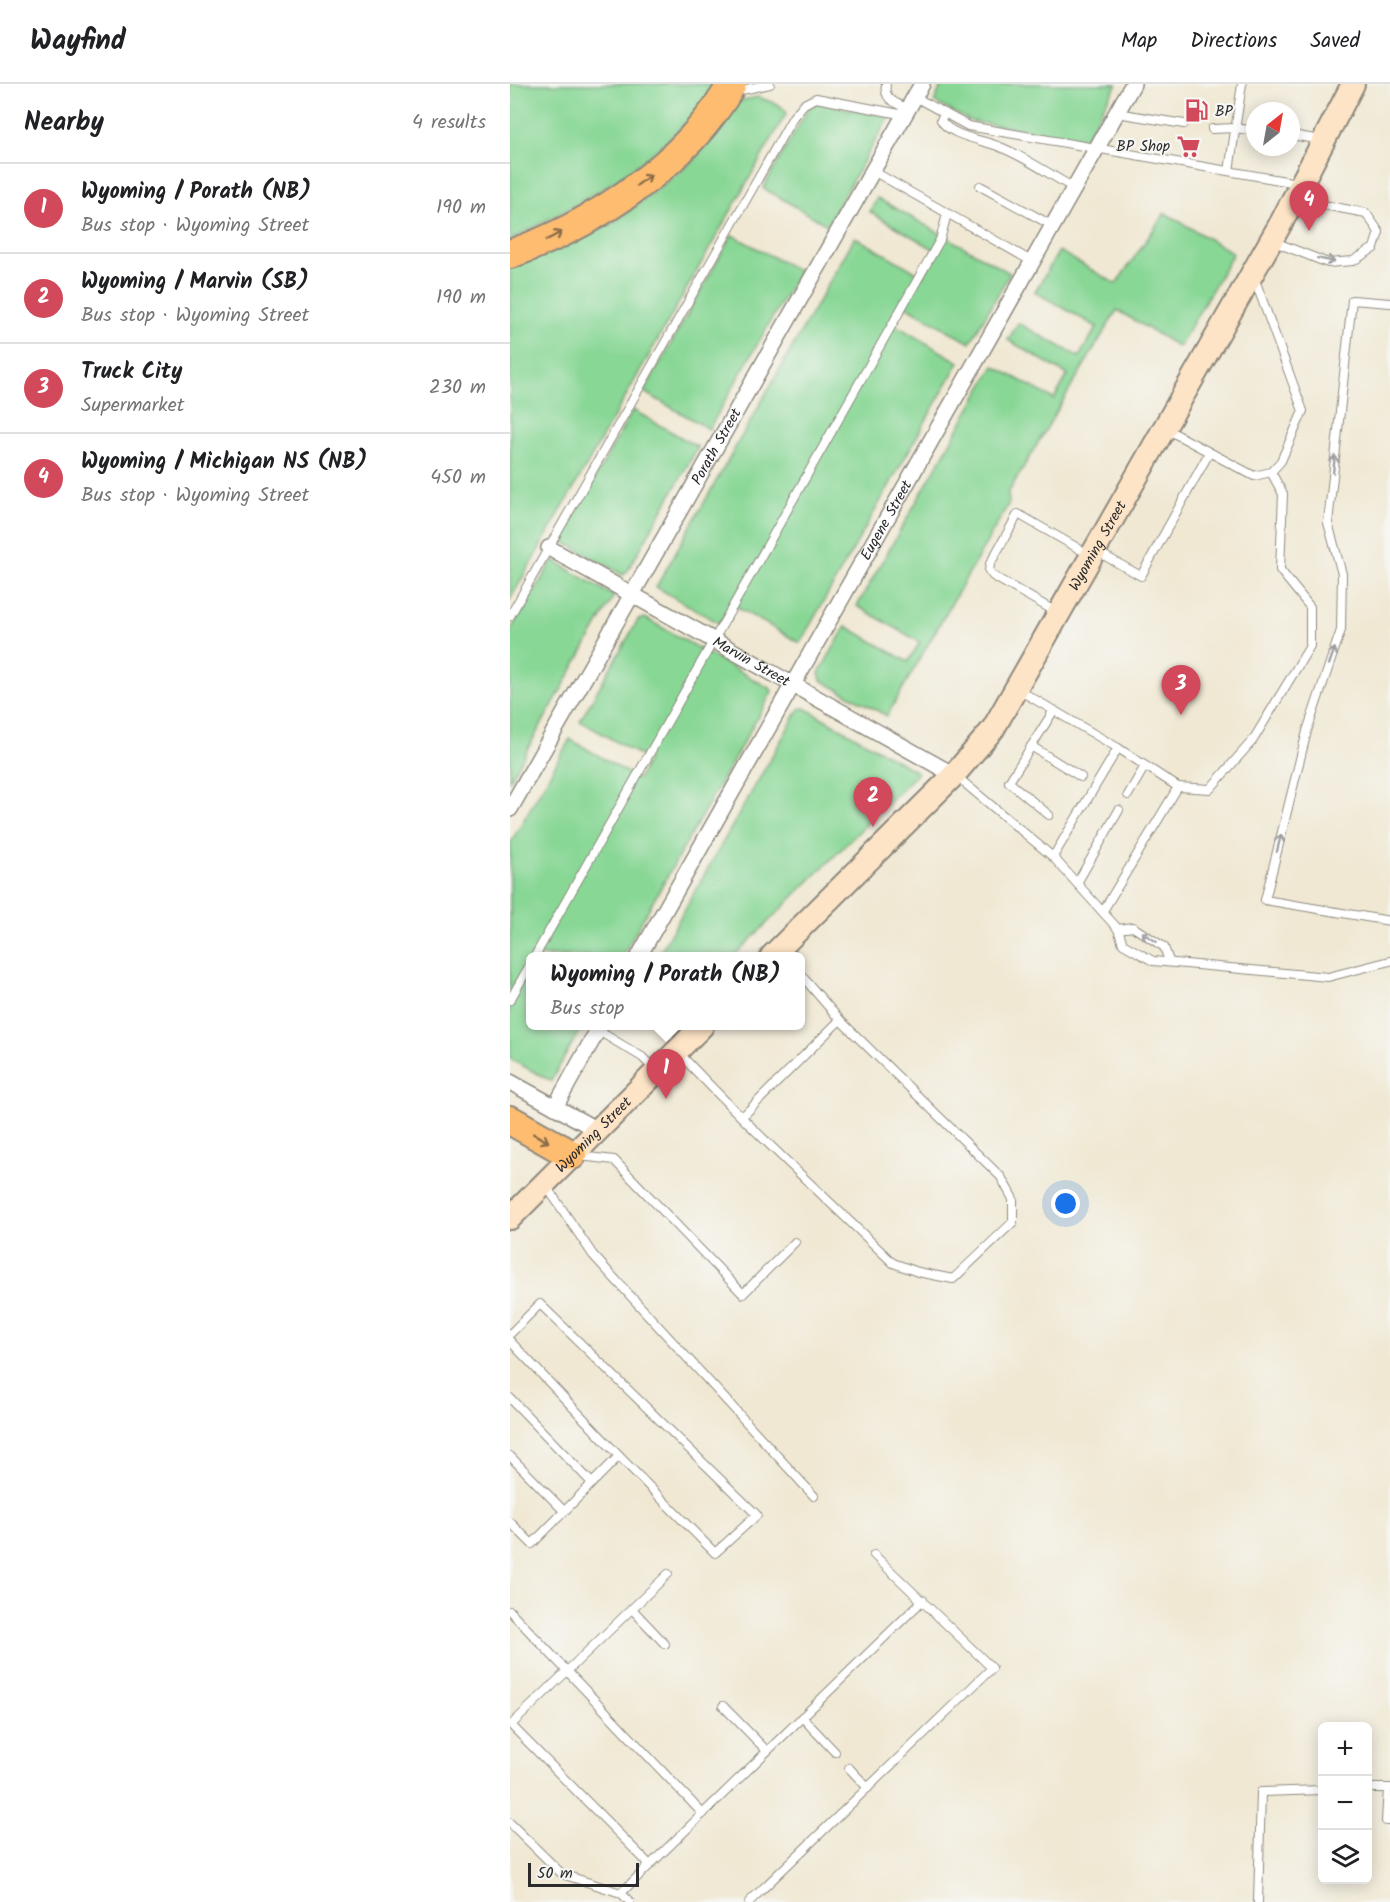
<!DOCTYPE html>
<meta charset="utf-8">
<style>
body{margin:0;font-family:Kalam,sans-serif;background:#f2f2f2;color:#202124}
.controls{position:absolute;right:18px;bottom:18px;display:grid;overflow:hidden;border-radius:9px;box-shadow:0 3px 15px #0003}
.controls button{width:54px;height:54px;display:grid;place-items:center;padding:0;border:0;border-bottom:2px solid #e0e0e0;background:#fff;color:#202124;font:30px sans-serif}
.compass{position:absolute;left:736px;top:18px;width:54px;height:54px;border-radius:50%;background:#fff;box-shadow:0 3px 15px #0003;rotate:31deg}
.scale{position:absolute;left:18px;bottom:15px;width:111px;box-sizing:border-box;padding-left:6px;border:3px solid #2b2b2b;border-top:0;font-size:16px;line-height:21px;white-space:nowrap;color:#2b2b2b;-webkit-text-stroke:4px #f6f6f2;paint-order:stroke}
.you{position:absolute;left:556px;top:1120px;width:21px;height:21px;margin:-15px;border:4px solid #fff;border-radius:50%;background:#1a73e8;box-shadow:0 0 0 9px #1a73e833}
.badge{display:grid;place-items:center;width:39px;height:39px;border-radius:50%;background:#d1495b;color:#fff;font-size:20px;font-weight:700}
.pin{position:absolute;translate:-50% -50px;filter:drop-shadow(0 2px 3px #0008)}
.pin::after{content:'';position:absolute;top:32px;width:21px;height:18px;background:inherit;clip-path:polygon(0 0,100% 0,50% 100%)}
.popup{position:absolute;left:16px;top:868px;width:279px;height:78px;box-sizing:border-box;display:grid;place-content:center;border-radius:9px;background:#fff;filter:drop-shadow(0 2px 4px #0005);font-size:20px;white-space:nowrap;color:#757577}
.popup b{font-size:22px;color:#202124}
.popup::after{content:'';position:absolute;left:50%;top:100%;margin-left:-12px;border:12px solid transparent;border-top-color:#fff}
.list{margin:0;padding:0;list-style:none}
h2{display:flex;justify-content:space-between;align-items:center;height:78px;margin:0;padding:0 24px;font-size:26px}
h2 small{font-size:20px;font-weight:400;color:#757577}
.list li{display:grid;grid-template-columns:39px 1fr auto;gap:18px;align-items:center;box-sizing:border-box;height:90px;padding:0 24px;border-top:2px solid #e0e0e0}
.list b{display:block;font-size:22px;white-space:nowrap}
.list p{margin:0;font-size:20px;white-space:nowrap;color:#757577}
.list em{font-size:20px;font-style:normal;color:#757577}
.icon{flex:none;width:33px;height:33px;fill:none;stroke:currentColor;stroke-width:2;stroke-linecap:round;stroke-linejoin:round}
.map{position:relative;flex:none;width:880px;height:1818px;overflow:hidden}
header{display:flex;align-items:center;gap:36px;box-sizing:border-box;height:84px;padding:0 30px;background:#fff;border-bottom:2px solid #e0e0e0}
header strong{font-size:28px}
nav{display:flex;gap:33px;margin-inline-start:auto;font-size:21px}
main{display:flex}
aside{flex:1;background:#fff}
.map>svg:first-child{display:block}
.green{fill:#88d795;stroke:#5a8160;stroke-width:1.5}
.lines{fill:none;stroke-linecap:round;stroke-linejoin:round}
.service-casing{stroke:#8e8a7f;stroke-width:10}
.minor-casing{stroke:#8e8a7f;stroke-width:18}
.secondary-casing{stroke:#8e8a7f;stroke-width:26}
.motorway-casing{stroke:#8e8a7f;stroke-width:32}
.service{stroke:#fff;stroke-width:8}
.minor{stroke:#fff;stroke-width:15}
.secondary{stroke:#fee4c6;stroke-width:22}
.motorway{stroke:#fdbc70;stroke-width:28}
.oneway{stroke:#8a6c4a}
.oneway2{stroke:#a0a0a0}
.labels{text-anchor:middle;stroke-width:4.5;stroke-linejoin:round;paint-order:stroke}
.poi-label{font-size:15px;fill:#2b2b2b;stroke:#f6f6f2;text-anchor:start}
.street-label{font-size:15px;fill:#2b2b2b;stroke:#f6f6f2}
</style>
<header>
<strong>Wayfind</strong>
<nav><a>Map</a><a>Directions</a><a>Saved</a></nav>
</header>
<main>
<aside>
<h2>Nearby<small>4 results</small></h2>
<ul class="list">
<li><span class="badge">1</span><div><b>Wyoming / Porath (NB)</b><p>Bus stop · Wyoming Street</p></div><em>190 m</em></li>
<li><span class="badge">2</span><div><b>Wyoming / Marvin (SB)</b><p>Bus stop · Wyoming Street</p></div><em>190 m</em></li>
<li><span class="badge">3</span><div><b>Truck City</b><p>Supermarket</p></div><em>230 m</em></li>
<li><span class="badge">4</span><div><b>Wyoming / Michigan NS (NB)</b><p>Bus stop · Wyoming Street</p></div><em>450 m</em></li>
</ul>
</aside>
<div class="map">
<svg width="880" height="1818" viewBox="0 0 880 1818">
<rect width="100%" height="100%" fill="#f6f6f2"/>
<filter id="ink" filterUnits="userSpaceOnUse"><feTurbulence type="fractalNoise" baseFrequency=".0167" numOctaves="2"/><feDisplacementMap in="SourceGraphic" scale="12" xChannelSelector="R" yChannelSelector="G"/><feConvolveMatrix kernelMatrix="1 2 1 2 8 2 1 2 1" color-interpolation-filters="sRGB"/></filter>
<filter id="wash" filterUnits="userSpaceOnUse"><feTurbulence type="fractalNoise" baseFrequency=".008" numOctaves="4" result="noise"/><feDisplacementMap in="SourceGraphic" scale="24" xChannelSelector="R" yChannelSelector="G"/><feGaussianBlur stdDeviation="1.35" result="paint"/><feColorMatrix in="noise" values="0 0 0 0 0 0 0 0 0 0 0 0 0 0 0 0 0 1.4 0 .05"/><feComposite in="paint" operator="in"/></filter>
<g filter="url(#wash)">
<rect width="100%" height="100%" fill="#f0e8d3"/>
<!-- green -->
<g class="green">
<path d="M0,0H206C158,75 76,116 0,156Z"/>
<polygon points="432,0 607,0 575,55 460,37 424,18"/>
<polygon points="248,13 269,21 277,28 0,516 0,182 16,178 103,139 176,83 205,53 228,17"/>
<polygon points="302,18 379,33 317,141 253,104"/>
<polygon points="367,114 500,189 460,259 391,219 380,238 449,278 290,559 221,520 210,538 207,538 146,503 345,153 413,192 427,167 360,128"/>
<polygon points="655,129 723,169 669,263 607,226 498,409 499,419 377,632 311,596 309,589 336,542 398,578 410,558 347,522 484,282 544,315 558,291 498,256 508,239 569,273 587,243 525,208 549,167 606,200"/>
<polygon points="222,151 289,187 199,345 134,308"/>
<polygon points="123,326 188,363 117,488 113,491 54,458 55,448"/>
<polygon points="43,476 104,512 0,696 0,547"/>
<polygon points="135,534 261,605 262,608 112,872 21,872 21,942 72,942 41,997 0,975 0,760 60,655 128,695 138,676 70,637 128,536"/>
<polygon points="295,624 407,688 407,690 224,872 148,872 289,625"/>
</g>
</g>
<g filter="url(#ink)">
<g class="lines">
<defs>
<g id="service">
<path d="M376,0C373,16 386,19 398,25"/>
<polyline points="227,7 260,0"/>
<polyline points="405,13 458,42 787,99"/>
<path d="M434,29L431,36C439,52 474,56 490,63C516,73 540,91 564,104"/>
<polyline points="607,29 674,40"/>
<polyline points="702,45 725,44 745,47"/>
<polyline points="781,51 812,56"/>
<polyline points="363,87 523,178"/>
<polyline points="719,87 732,0"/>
<polyline points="470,102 543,142"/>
<polyline points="762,157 818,179 843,177 864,164 869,148 856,129 787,116"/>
<polyline points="880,219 842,216 818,439 832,490 831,546 797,647 755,816 880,837"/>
<polyline points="656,345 744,392 761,388 771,377 793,327 745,196"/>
<polyline points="586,467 631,492 699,369"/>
<polyline points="548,529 483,492 479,487 480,480 508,430 580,471"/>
<polyline points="0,532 283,33 294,20 306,14 395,31"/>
<polyline points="507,605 608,664 543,773"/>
<polyline points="521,662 571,693"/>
<polyline points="608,664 668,703 700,705 743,656 800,562 800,523 770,486 773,410 761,388"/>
<polyline points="446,692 543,773 608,845 613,860 643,877 818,893 880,877"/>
<polyline points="618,711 635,682"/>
<polyline points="539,731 499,698 544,626"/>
<polyline points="567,799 609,726"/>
<polyline points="593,827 668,703"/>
<polyline points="608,845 623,843 654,863 659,877"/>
<polyline points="25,872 430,156 437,130"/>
<polyline points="291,891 330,936"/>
<polyline points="0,916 21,879"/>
<polyline points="87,946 132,973 145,986"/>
<path d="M168,968C236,1041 311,1109 383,1179L408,1188L443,1195L503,1138V1115L491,1093L330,936L232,1033"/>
<polyline points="70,1072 104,1076 233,1210 285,1158"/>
<polyline points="35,1100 83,1171 304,1412"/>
<polyline points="0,1250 30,1220 247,1431 205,1469 109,1372 22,1460 0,1438"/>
<polyline points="0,1257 109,1372"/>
<polyline points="0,1314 82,1399"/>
<polyline points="0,1372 54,1427"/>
<polyline points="122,1525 155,1560"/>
<polyline points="0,1527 193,1730"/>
<polyline points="213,1622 257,1667"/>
<polyline points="292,1633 325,1668"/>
<polyline points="339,1684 358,1704"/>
<polyline points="858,1704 880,1704"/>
<polyline points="878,1704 876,1737 880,1737"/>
<polyline points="0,1739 52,1790 111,1809"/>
<polyline points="140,1781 1,1641 158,1490"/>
<polyline points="120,1818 111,1809 413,1516"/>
<polyline points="239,1818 482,1584 364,1471"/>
<polyline points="748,1818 751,1708 812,1706"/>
</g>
<g id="minor">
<path id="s1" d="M39,464L444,691"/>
<path id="s2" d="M0,725L412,0"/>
<path id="s3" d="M129,872L623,0"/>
<polyline points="0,998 87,1046"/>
<polyline points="45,1023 90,942"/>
</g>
<g id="secondary">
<path id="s4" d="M262,872L444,691L483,645L771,139L843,0"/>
<path id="s5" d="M0,1134L192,942"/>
</g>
<g id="motorway">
<path d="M0,170C84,141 177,79 222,0"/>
<polyline points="0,1036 62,1071"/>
</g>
</defs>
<!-- service casing -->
<use href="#service" class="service-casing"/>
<!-- minor casing -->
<use href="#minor" class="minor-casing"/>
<!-- secondary casing -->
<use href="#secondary" class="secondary-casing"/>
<!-- motorway casing -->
<use href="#motorway" class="motorway-casing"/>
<!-- service -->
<use href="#service" class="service"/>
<!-- minor -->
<use href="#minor" class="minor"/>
<!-- secondary -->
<use href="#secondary" class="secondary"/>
<!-- motorway -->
<use href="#motorway" class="motorway"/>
</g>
<!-- one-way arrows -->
<defs><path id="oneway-shaft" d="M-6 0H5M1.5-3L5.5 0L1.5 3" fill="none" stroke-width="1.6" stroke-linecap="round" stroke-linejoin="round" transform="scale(1.5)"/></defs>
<g class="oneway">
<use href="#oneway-shaft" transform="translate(134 96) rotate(-37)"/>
<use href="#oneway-shaft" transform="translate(44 152) rotate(-28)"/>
<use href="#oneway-shaft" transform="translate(31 1054) rotate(29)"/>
</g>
<g class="oneway2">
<use href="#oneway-shaft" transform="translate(816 176) rotate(12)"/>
<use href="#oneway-shaft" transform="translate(824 380) rotate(-84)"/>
<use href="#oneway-shaft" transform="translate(822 572) rotate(-71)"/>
<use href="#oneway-shaft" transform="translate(769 759) rotate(-76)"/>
<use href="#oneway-shaft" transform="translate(639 853) rotate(-148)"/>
</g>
</g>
<!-- icons -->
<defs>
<symbol id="fuel-bare" viewBox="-9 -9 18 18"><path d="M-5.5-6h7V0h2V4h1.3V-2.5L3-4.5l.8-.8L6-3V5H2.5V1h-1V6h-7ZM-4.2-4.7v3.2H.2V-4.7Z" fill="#d1495b" stroke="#f6f6f2" stroke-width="2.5" paint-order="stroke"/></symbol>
<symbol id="supermarket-bare" viewBox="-9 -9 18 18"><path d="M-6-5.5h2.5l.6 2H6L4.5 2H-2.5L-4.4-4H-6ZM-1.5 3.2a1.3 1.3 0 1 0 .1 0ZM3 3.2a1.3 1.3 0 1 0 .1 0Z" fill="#d1495b" stroke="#f6f6f2" stroke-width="2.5" paint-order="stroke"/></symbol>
</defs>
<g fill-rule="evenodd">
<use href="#fuel-bare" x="670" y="10" width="33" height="33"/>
<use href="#supermarket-bare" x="662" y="46" width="33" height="33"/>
</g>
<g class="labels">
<!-- poi labels -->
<g class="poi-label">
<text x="705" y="32">BP</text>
<text x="660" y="67" text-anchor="end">BP Shop</text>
</g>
<!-- street labels -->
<g class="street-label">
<text dy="5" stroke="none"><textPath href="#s2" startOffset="417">Porath Street</textPath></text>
<text dy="5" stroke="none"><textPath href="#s3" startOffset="501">Eugene Street</textPath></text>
<text dy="5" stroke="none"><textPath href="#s4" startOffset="528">Wyoming Street</textPath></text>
<text dy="5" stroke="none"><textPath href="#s1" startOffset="232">Marvin Street</textPath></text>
<text dy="5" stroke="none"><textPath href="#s5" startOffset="118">Wyoming Street</textPath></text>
</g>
</g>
</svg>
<div class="controls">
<button>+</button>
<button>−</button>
<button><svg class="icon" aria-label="layers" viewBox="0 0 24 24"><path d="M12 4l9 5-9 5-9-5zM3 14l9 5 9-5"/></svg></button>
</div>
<svg class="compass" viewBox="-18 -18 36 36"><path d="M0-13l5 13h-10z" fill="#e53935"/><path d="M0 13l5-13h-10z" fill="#757577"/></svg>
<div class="scale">50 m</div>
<div class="you"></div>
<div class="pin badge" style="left:156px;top:1015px">1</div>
<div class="popup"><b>Wyoming / Porath (NB)</b>Bus stop</div>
<div class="pin badge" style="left:363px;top:743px">2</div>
<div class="pin badge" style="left:671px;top:631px">3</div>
<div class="pin badge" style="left:799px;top:147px">4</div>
</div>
</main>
